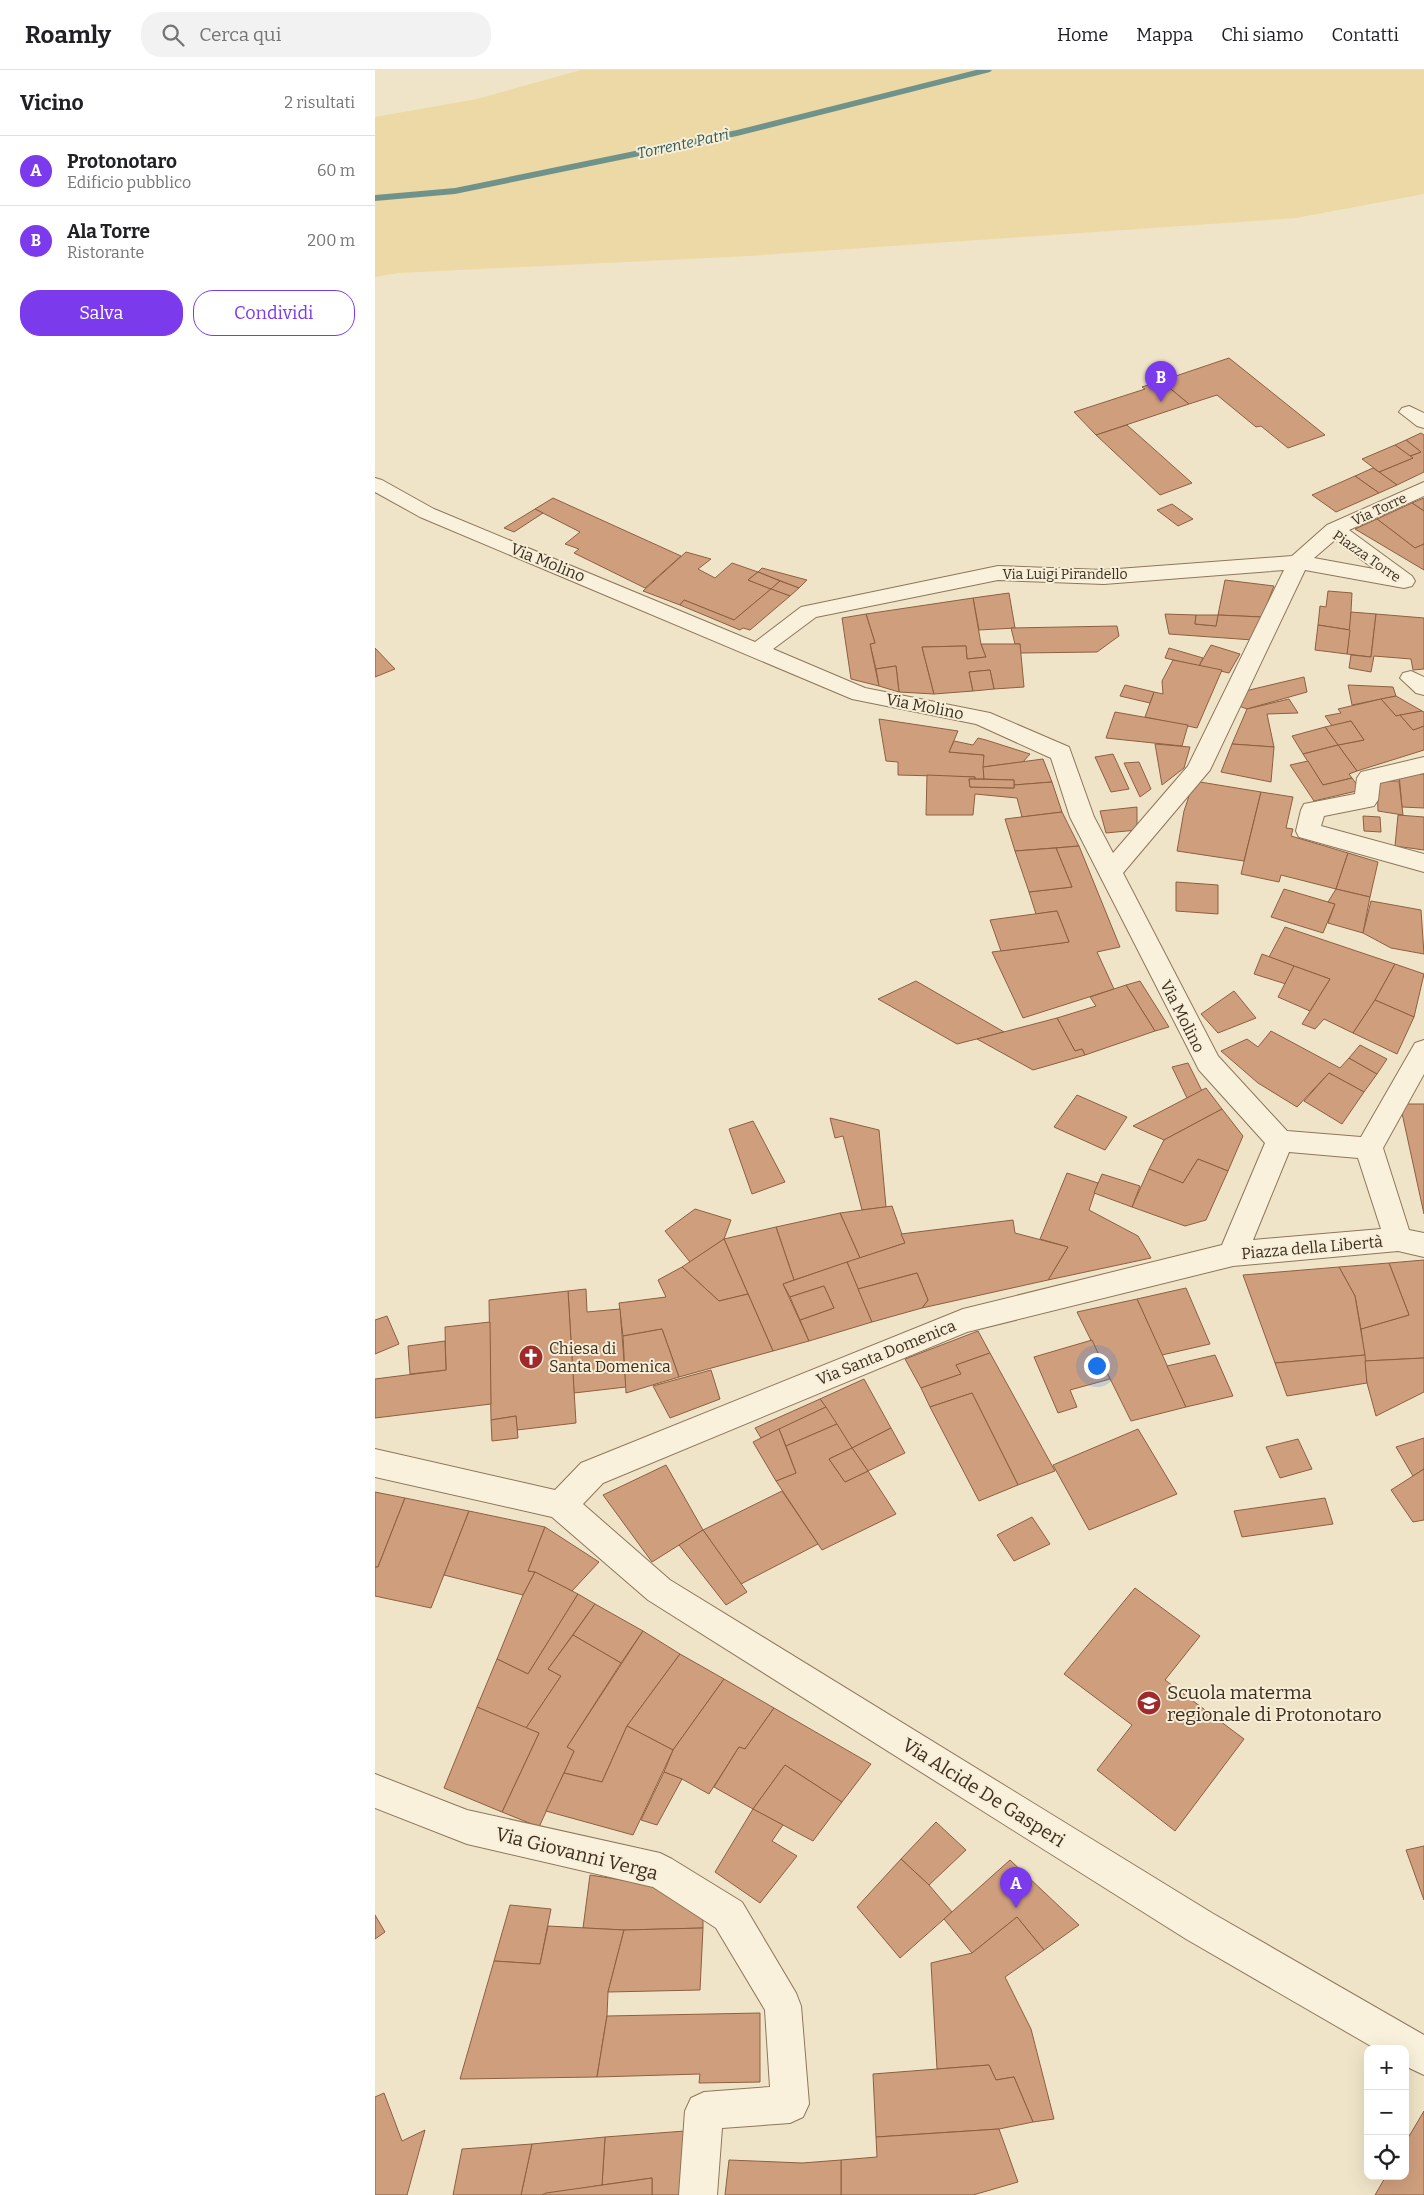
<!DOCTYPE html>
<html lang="it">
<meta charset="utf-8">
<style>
body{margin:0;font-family:Bitter,serif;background:#f2f2f2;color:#202124}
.controls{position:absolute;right:15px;bottom:15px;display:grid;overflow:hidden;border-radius:10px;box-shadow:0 5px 20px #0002}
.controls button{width:45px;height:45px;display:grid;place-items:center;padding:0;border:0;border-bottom:1px solid #e0e0e0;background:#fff;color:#202124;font:25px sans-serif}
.you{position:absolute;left:721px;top:1295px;width:18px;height:18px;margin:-12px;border:4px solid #fff;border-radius:50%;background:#1a73e8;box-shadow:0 0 0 8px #1a73e833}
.badge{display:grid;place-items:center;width:32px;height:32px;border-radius:50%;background:#7c3aed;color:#fff;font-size:16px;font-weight:700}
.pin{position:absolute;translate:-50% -41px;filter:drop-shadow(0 1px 2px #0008)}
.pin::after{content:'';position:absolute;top:26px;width:18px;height:15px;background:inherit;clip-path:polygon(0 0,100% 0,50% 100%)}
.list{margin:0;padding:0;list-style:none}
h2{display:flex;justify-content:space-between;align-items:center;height:65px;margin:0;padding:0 20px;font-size:21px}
h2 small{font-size:16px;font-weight:400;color:#757577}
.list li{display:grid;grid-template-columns:32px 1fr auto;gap:15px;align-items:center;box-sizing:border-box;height:70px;padding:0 20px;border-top:1px solid #e0e0e0}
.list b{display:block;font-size:19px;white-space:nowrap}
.list p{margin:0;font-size:16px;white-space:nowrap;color:#757577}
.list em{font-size:16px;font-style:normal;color:#757577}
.actions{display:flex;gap:10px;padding:15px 20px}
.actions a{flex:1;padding:11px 0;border:1px solid #7c3aed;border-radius:20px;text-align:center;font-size:18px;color:#7c3aed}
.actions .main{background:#7c3aed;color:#fff}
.icon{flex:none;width:28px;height:28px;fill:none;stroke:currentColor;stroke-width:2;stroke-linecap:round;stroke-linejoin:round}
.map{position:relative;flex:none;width:1049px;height:2125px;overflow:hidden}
header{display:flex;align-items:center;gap:30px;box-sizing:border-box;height:70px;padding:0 25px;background:#fff;border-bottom:1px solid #e0e0e0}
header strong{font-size:24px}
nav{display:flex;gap:28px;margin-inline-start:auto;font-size:18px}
.search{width:350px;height:45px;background:#f2f2f2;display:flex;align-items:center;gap:12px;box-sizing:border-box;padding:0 18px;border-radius:20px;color:#757577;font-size:19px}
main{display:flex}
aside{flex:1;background:#fff}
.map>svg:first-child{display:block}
.sand{fill:#ecd9a5}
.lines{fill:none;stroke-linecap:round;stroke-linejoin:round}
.stream{fill:#6f938a;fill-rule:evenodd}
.building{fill:#cf9f7d;stroke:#8d5f41}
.minor-casing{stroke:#8d765c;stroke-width:2}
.minor{fill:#faf1dc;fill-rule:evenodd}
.labels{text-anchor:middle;stroke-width:4;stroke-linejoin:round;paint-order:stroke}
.far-street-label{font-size:14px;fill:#3d2e20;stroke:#f7eed8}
.far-water-label{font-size:15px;font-style:italic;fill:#2f5d5a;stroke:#f7eed8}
.street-label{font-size:16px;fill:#3d2e20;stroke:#f7eed8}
.poi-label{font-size:16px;fill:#3d2e20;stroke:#f7eed8;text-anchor:start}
.near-poi-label{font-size:19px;fill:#3d2e20;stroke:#f7eed8;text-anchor:start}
.near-street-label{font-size:19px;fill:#3d2e20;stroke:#f7eed8}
</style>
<header>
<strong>Roamly</strong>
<div class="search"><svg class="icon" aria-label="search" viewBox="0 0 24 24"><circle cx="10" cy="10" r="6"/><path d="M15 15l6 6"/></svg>Cerca qui</div>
<nav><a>Home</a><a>Mappa</a><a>Chi siamo</a><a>Contatti</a></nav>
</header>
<main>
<aside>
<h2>Vicino<small>2 risultati</small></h2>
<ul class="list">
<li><span class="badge">A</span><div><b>Protonotaro</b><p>Edificio pubblico</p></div><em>60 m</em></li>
<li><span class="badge">B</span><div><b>Ala Torre</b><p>Ristorante</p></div><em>200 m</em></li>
</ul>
<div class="actions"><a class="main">Salva</a><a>Condividi</a></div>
</aside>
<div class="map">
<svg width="1049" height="2125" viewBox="0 0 1049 2125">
<rect width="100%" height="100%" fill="#f0e4c8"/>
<!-- sand -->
<polygon class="sand" points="206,0 1049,0 1049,124 921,148 373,186 23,203 0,207 0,47 102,29"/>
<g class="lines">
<!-- stream -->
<polygon class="stream" points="601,0 617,0 615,2 362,66 80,124 0,131 0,125 80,118 362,60"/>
</g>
<!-- building -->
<g class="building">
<polygon points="854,288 950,365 913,378 886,356 881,357 842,325 814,334 786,311"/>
<polygon points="786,311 814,334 721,365 699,342 770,319 767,317"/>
<polygon points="752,355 817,413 785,425 721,365"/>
<polygon points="1046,363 1049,365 1049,402 1022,415 1004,402 1038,388 1035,386 1046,382 1031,370"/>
<polygon points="1031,370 1046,382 1035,386 1020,375"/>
<polygon points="1020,375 1038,388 1004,402 987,389"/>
<polygon points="998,398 1004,402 1022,415 1004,423 980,406"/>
<polygon points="980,406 1004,423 961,442 937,425"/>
<polygon points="178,428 306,486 270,518 199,483 204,479 190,474 205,462 160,439"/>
<polygon points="1049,428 1049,441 1037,433"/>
<polygon points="1037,433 1049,441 1049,474 1040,478 1002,449"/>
<polygon points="797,434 818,449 803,456 782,440"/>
<polygon points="160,439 168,443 139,462 129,458"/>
<polygon points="1002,449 1040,478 1049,474 1049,500 980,459"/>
<polygon points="311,482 336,489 323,499 340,508 357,493 383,502 373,510 396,519 359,550 309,530 305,535 268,521"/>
<polygon points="387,498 432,510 424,518 383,502"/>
<polygon points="383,502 405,511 396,519 373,510"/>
<polygon points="850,510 899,516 887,547 843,545"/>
<polygon points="405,511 424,518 415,526 396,519"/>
<polygon points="396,519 415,526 375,560 368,558 365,560 305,535 309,530 359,550"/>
<polygon points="953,521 977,523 975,560 943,555 945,536 951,537"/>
<polygon points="634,523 640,558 604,560 598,528"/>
<polygon points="598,528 606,574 611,587 592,589 591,576 547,577 559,624 524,622 521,596 501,599 495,574 500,573 491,544"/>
<polygon points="976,542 1001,544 996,587 972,584"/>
<polygon points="491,544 500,573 495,574 504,616 476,609 467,548"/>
<polygon points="790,544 821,545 820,554 841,556 843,545 887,547 878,570 794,564"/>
<polygon points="1001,544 1049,548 1049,599 1038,600 1036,589 999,586 996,602 974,598 976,585 996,587"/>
<polygon points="821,545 843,545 841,556 820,554"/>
<polygon points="943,555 975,560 972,584 940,580"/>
<polygon points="742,556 744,566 722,582 645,583 645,574 640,574 636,558"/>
<polygon points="606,574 645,574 649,617 619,619 615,600 594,602 598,621 559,624 547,577 591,576 592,589 611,587"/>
<polygon points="836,575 865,584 854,603 824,596"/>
<polygon points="0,578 20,599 0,607"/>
<polygon points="794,578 828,588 824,596 790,588"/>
<polygon points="798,590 847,600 822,658 770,647 779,622 788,624 787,611"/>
<polygon points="521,596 524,622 504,616 501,599"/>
<polygon points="615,600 619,619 598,621 594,602"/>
<polygon points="929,607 932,622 872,639 861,635 866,622"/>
<polygon points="750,615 779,622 775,633 745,626"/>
<polygon points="973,615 1018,617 1021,626 977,635"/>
<polygon points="1021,626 1047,641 1021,646 1006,629"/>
<polygon points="914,629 923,643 892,644 899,677 857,674 872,639"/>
<polygon points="1006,629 1021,646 1025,645 1038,660 1049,656 1049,680 982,701 963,675 989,670 976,651 957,656 950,646 966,643 963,639"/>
<polygon points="1047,641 1049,642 1049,656 1038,660 1025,645"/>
<polygon points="740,642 813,655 807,676 731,668"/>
<polygon points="504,649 583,661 574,682 609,685 609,709 600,709 600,707 523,705 523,692 511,691"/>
<polygon points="976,651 989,670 963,675 950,657"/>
<polygon points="950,657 963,675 928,684 917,666"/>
<polygon points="603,668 611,670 655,684 648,692 608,697 609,685 574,682 579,671 598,675"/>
<polygon points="780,674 815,677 809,698 787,715"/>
<polygon points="857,674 899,677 896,712 846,702"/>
<polygon points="963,675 982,701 974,704 977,708 948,715 928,684"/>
<polygon points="738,684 754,719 736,722 720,687"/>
<polygon points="668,689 677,712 639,715 639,710 609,709 608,697"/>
<polygon points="933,691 948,715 977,708 986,720 939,731 915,695"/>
<polygon points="764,692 776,719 765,727 749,693"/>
<polygon points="1024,704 1049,704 1049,738 1027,737"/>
<polygon points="552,705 600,707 600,709 594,709 595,717 639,718 639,715 677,712 687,742 647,747 642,728 600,724 598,745 551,745"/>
<polygon points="594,709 639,710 639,718 595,717"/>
<polygon points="819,711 886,722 869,791 802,781 809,741"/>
<polygon points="1002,711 1024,711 1028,745 1003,741"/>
<polygon points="886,722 918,727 911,758 918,759 916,766 973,783 961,819 906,805 904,812 866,804"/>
<polygon points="762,737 762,760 731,763 725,741"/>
<polygon points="687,742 704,776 640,781 630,749"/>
<polygon points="1023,745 1049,747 1049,780 1020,776"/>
<polygon points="988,746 1005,747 1006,762 989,761"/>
<polygon points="704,776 745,877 722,882 739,919 648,948 617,882 694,872 682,841 661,844 654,822 697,817 681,778"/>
<polygon points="681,778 697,817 654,822 640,781"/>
<polygon points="973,783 1003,792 995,827 961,819"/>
<polygon points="801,812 843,815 843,844 801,841"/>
<polygon points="909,819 960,834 948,863 896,847"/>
<polygon points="961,819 995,827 988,863 953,853 960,834 953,832"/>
<polygon points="996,831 1046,840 1049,884 1016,878 988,863"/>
<polygon points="682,841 694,872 626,881 615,850"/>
<polygon points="910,857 1020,894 1000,930 978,963 949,949 940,959 927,954 955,909 894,887"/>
<polygon points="887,884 919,896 911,914 879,904"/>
<polygon points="1020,894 1049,904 1039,947 1000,930"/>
<polygon points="919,896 955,909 935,941 903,927"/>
<polygon points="541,911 629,962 582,974 503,929"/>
<polygon points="765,911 794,957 780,961 751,915"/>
<polygon points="751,915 780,961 710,985 707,979 700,981 682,948 721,936 715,927"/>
<polygon points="859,921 881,948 843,963 826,944"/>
<polygon points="1000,930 1039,947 1022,984 978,963"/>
<polygon points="682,948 700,981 707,979 710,985 658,1000 602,969"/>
<polygon points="896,961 965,998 974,988 1002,1004 989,1022 954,1003 922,1037 883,1013 846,981 872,969 883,977"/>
<polygon points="985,975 1012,989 1002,1004 974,988"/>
<polygon points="813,993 827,1021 812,1028 797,997"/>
<polygon points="954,1003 989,1022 967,1054 929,1031"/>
<polygon points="831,1018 847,1039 789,1070 758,1056"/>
<polygon points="702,1025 752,1047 730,1080 679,1057"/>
<polygon points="1025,1034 1049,1034 1049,1144"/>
<polygon points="847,1039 868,1066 853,1101 823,1089 808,1113 774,1099 789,1070"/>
<polygon points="455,1048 504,1060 511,1137 487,1140 468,1066 460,1068"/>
<polygon points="378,1051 410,1112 377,1124 354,1059"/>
<polygon points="823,1089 853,1101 831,1150 810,1156 757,1137 774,1099 808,1113"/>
<polygon points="692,1103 723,1113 714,1140 763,1166 776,1188 673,1210 693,1177 665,1169"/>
<polygon points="727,1104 765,1116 757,1137 719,1123"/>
<polygon points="517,1136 530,1173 485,1188 465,1143"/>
<polygon points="320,1139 356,1150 349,1169 315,1192 290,1161"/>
<polygon points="465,1143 485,1188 419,1210 401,1157"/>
<polygon points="638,1150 640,1163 693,1177 673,1210 547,1238 553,1230 542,1203 483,1219 472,1192 530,1173 526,1164"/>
<polygon points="401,1157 419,1210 408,1214 434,1271 398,1281 349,1169"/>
<polygon points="349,1169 373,1224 344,1231 307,1197"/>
<polygon points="1049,1190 1049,1288 990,1291 986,1259 1034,1245 1014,1193"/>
<polygon points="472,1192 497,1252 434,1271 425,1250 459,1238 449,1216 415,1227 408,1214"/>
<polygon points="1014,1193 1034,1245 986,1259 980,1226 964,1197"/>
<polygon points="307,1197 344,1231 373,1224 398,1281 304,1307 287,1259 248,1266 244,1233 291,1227 283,1210"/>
<polygon points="964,1197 980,1226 990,1285 900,1293 868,1205"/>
<polygon points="542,1203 553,1230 547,1238 497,1252 483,1219"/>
<polygon points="449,1216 459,1238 425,1250 415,1227"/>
<polygon points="811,1218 835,1274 787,1285 762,1229"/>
<polygon points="211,1219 212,1242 245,1239 251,1317 199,1323 193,1221"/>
<polygon points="193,1221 201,1353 142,1360 141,1346 116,1350 114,1230"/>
<polygon points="762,1229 811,1337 756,1351 702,1242"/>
<polygon points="12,1246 24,1274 0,1284 0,1250"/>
<polygon points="115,1252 116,1334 0,1348 0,1309 71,1300 70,1257"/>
<polygon points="287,1259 304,1307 251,1323 248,1266"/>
<polygon points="603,1261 615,1283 581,1295 586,1304 546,1318 530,1289"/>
<polygon points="717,1270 735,1309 695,1320 702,1337 683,1343 659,1287"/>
<polygon points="70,1271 71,1300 35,1304 33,1276"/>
<polygon points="615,1283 680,1401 643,1415 597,1323 555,1337 546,1318 586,1304 581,1295"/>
<polygon points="840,1285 858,1326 811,1337 792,1296"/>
<polygon points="990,1285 992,1313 912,1326 900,1293"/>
<polygon points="1049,1288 1049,1322 1001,1346 992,1313 990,1291"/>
<polygon points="336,1300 345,1329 295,1348 278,1316"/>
<polygon points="489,1309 516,1358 477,1378 445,1329"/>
<polygon points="597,1323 643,1415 604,1431 555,1337"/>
<polygon points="445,1329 451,1337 386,1368 380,1358"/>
<polygon points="451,1337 462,1354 411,1376 404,1359"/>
<polygon points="141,1346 143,1368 117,1371 116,1350"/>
<polygon points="462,1354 477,1378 454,1389 470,1412 493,1401 521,1444 447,1480 401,1411 421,1403 411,1376"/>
<polygon points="516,1358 530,1383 493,1401 477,1378"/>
<polygon points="404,1359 421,1403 401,1411 378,1372"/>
<polygon points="763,1359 802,1424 714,1460 678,1395"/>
<polygon points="1049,1368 1049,1399 1038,1406 1021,1377"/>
<polygon points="923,1369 937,1399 905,1408 891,1377"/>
<polygon points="477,1378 493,1401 470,1412 454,1389"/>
<polygon points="291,1395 328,1460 277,1492 228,1425"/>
<polygon points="1049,1399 1049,1450 1038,1452 1016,1420"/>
<polygon points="407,1421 443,1474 366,1514 328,1460"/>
<polygon points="0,1422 30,1428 3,1497 0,1497"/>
<polygon points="30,1428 94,1441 56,1538 0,1526 0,1497 3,1497"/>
<polygon points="950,1428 958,1454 867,1467 859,1441"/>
<polygon points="94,1441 170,1457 153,1501 160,1502 148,1525 69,1505"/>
<polygon points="657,1447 675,1474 639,1491 622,1465"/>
<polygon points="170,1457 224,1492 197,1521 160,1502 153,1501"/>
<polygon points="328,1460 372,1522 351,1535 304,1475"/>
<polygon points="160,1502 203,1524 153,1604 122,1589 148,1525"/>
<polygon points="760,1518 825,1566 790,1610 869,1669 800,1761 722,1700 757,1655 689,1604"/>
<polygon points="203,1524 220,1534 173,1599 186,1606 151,1658 102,1637 122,1589 153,1604"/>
<polygon points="220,1534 268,1561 246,1593 198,1565"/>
<polygon points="268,1561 305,1584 252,1656 227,1712 189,1703 199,1681 192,1677"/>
<polygon points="198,1565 246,1593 192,1677 199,1681 164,1757 127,1742 164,1663 151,1658 186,1606 173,1599"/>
<polygon points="305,1584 349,1609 298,1680 252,1656"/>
<polygon points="349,1609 399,1638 370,1679 364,1677 334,1724 307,1709 289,1702 298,1680"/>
<polygon points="102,1637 164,1663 127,1742 69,1718"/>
<polygon points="399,1638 496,1694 467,1732 410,1695 378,1739 339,1717 364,1677 370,1679"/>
<polygon points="252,1656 298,1680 258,1765 171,1741 189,1703 227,1712"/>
<polygon points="410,1695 467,1732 438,1771 378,1739"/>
<polygon points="289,1702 307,1709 282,1755 266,1750"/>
<polygon points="378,1739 408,1755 397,1771 422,1786 385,1833 340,1802"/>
<polygon points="561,1752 591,1780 554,1815 526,1789"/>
<polygon points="1049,1776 1049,1830 1031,1780"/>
<polygon points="526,1789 554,1815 577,1842 525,1888 482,1837"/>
<polygon points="635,1790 704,1855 669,1880 642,1847 597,1883 569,1849"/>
<polygon points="215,1805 286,1816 328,1842 328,1858 249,1860 208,1858"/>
<polygon points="135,1835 176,1839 165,1894 119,1891"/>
<polygon points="0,1845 10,1862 0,1869"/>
<polygon points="642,1847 669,1880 630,1907 656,1959 679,2049 658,2052 639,2007 621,2010 614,1995 562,1999 556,1893 597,1883"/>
<polygon points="173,1856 249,1860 233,1922 232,1946 222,2007 85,2009 119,1891 165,1894"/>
<polygon points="328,1858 325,1920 233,1922 249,1860"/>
<polygon points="385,1943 385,2012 324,2013 325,2004 222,2007 232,1946"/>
<polygon points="614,1995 621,2010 639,2007 658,2052 624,2059 501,2067 498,2004"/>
<polygon points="9,2023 27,2071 50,2060 32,2125 0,2125 0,2027"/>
<polygon points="1049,2041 1049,2125 1000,2125 1011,2106 1030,2106 1030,2073"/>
<polygon points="624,2059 643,2112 598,2125 466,2125 466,2090 502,2087 501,2067"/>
<polygon points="310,2061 306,2125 277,2125 277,2108 227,2115 230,2067"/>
<polygon points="230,2067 227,2115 167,2125 146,2125 157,2074"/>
<polygon points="157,2074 146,2125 78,2125 87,2079"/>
<polygon points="354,2090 427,2093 466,2090 466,2125 350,2125"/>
<polygon points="277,2108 277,2125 167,2125 171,2123"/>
</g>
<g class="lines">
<defs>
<g id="minor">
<polygon points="1034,336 1049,343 1049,358 1042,356 1024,342 1027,338"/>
<path d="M0,408L7,410L59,439L380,572L426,537L623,496L729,500L917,486L952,455L1049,412V426L974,460L1037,506L1040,511L1037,516L1029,518L930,500L835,700L748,803L843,986L912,1061L986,1067L1040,973L1049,970V1004L1008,1078L1034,1160L1049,1163V1187L1023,1181L858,1196L592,1262L228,1413L208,1434L295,1510L837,1843L1049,1965V2005L1030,1996V1979H1001L811,1869L273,1530L177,1447L0,1407V1379L180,1420L206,1393L588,1239L847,1175L890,1073L824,1000L695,747L676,688L601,654L477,629L45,447L0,422ZM960,470L999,499L939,488ZM909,500L813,696L738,783L719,747L694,677L615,643L490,618L398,579L441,547L623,510L729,514ZM914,1082L983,1088L1006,1159L878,1170Z"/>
<polygon points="1036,601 1049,607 1049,625 1041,623 1025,608 1028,603"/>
<polygon points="1049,687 1049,703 1005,713 1003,730 999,736 949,746 946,756 1049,784 1049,802 924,767 921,761 926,740 929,734 980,724 982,708 986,702"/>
<polygon points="0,1704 92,1740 285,1783 297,1789 367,1832 421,1923 426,1936 434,2034 428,2047 415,2053 347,2058 342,2125 304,2125 310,2041 316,2028 329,2022 395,2017 390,1940 341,1858 278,1817 92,1774 0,1738"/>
</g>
</defs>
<!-- minor casing -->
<use href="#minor" class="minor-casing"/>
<!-- minor -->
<use href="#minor" class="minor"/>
</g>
<!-- icons -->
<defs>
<symbol id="church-disc" viewBox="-11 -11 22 22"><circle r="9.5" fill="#9e2a2b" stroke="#f7eed8"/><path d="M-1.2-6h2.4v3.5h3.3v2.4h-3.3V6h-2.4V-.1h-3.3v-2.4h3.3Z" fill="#fff"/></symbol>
<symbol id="school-disc" viewBox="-11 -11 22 22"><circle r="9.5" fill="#9e2a2b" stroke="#f7eed8"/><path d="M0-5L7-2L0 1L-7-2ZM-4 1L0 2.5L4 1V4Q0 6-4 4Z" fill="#fff"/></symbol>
</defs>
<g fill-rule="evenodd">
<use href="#church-disc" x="142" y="1273" width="28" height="28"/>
<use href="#school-disc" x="760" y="1619" width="28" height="28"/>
</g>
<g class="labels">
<!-- far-street labels -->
<g class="far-street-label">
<text transform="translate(1004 439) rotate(-25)" y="5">Via Torre</text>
<text transform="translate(992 486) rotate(35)" y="5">Piazza Torre</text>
<text x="690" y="509">Via Luigi Pirandello</text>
</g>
<!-- far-water labels -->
<g class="far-water-label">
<text transform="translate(308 74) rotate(-12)" y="5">Torrente Patrì</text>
</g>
<!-- street labels -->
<g class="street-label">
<text transform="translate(173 492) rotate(22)" y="6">Via Molino</text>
<text transform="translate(550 636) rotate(11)" y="6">Via Molino</text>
<text transform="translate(808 946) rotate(63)" y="6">Via Molino</text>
<text transform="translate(937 1177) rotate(-5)" y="6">Piazza della Libertà</text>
<text transform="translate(511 1282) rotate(-22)" y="6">Via Santa Domenica</text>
</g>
<!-- poi labels -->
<g class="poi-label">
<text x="174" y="1284">Chiesa di<tspan x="174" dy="18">Santa Domenica</tspan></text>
</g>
<!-- near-poi labels -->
<g class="near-poi-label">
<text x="792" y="1629">Scuola materma<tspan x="792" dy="22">regionale di Protonotaro</tspan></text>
</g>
<!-- near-street labels -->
<g class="near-street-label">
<text transform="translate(609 1722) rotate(32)" y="7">Via Alcide De Gasperi</text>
<text transform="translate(202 1783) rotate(14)" y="7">Via Giovanni Verga</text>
</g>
</g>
</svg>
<div class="controls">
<button>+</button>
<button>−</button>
<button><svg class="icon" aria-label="locate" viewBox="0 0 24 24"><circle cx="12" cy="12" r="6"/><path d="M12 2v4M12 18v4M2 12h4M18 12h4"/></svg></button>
</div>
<div class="you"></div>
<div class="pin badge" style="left:641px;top:1838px">A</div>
<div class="pin badge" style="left:786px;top:332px">B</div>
</div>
</main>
